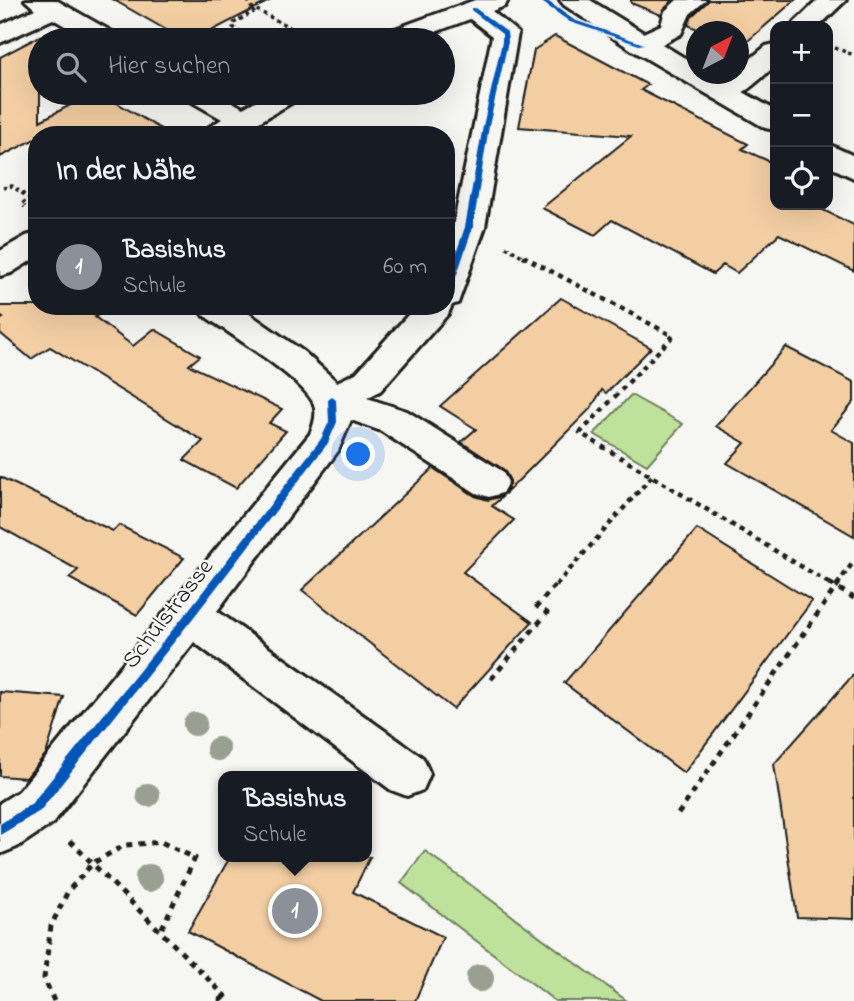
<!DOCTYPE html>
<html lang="de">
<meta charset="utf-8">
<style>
body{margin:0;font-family:"Indie Flower",sans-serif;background:#20242c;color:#f1f3f6}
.controls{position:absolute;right:21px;top:21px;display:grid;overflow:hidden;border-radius:14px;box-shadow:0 7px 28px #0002}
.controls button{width:63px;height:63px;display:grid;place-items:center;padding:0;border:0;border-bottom:2px solid #363941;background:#171b24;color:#f1f3f6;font:35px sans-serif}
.compass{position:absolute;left:686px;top:21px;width:63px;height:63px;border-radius:50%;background:#171b24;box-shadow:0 7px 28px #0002;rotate:42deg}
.you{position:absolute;left:359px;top:455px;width:24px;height:24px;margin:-18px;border:5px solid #fff;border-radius:50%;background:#1a73e8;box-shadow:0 0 0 10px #1a73e833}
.badge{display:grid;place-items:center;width:46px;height:46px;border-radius:50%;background:#8c9099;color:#fff;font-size:23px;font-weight:700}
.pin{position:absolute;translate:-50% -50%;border:4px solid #fff;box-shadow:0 2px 7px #0006}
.popup{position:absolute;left:218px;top:771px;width:154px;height:91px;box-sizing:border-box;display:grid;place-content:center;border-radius:14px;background:#171b24;filter:drop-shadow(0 2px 5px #0005);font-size:23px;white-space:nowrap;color:#9ea1a6}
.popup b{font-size:26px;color:#f1f3f6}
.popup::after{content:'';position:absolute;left:50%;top:100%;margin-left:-14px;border:14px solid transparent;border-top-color:#171b24}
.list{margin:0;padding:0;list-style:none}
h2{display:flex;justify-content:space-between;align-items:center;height:91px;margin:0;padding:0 28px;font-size:30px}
h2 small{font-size:23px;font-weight:400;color:#9ea1a6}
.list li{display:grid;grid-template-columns:46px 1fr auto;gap:21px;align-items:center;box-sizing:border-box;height:98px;padding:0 28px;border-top:2px solid #363941}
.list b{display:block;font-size:26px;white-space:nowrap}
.list p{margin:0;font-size:23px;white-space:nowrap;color:#9ea1a6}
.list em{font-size:23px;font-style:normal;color:#9ea1a6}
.icon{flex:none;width:38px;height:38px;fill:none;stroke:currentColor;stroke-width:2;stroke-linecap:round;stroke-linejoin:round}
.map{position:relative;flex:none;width:854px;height:1001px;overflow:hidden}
.search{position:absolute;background:#171b24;box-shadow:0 7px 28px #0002;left:28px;top:28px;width:427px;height:77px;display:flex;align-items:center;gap:18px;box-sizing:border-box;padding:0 24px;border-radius:38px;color:#9ea1a6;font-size:26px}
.panel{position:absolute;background:#171b24;box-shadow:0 7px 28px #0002;left:28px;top:126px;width:427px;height:189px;border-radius:28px}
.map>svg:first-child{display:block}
.green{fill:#bee29c;stroke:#6d7f5c;stroke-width:2}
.building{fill:#f3cea3;stroke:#1c1c1c;stroke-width:2}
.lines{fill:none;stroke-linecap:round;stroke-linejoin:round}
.minor-casing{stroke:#1c1c1c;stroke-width:6}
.major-casing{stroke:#1c1c1c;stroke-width:6}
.path-far2{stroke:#1c1c1c;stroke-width:3.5;stroke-dasharray:3.5 3.5;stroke-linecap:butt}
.path-far1{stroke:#1c1c1c;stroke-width:4.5;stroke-dasharray:5 5;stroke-linecap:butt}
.path{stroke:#1c1c1c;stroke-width:5;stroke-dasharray:6 6;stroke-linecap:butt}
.minor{fill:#f6f6f2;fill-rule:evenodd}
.major{fill:#f6f6f2;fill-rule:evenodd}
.cycleway-casing{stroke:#f6f6f2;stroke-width:4}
.cycleway{fill:#0057b8;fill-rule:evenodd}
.tree{fill:#999f91}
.labels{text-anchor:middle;stroke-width:5;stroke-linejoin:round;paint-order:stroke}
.street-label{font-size:24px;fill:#1c1c1c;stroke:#f6f6f2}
</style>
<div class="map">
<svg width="854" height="1001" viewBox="0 0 854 1001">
<rect width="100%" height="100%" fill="#f6f6f2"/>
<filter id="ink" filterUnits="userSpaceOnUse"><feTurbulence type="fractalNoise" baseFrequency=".0143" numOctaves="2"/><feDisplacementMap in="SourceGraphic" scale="14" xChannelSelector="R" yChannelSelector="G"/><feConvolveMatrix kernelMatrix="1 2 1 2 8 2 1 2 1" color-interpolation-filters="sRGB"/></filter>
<g filter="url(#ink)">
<!-- green -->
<g class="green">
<polygon points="631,395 683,424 647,465 594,434"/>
<polygon points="425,851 627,1001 555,1001 401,883"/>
</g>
<!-- building -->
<g class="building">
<polygon points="114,0 271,0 194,40 184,40"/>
<polygon points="631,0 673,0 661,15 631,3"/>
<polygon points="709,0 795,0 742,46 738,45 738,32 704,32 688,25 692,16"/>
<polygon points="40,36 40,121 93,93 100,93 171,135 37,135 37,138 0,157 0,57"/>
<polygon points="555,36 648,85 641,90 748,144 742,149 775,164 775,205 813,205 854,225 854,271 779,234 737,273 723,265 713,274 612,220 595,235 542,208 631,136 519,127 534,50"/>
<polygon points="561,298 651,348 606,393 602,390 591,408 505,494 510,481 504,470 461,442 476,429 440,406"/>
<polygon points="0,306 112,306 95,317 133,346 154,329 200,356 189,365 282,409 269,423 286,431 236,488 184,460 203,441 50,347 31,359 0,333 0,320 3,318 0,316"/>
<polygon points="786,347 854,382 854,402 831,430 854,443 854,536 727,463 745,443 716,426"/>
<polygon points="433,468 475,496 488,500 503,496 492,506 514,520 463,572 532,622 453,709 302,590"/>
<polygon points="0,477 113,531 119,525 184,558 137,615 69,578 78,570 0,527"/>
<polygon points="697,529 812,601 684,773 564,683"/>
<polygon points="854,674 854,919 797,917 774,764"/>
<polygon points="0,692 64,697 46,754 26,778 0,776"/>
<polygon points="230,857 370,857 353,892 443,937 415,1001 321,1001 188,931"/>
</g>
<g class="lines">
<defs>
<g id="minor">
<polygon points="25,0 56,0 116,34 120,40 89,40 53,19 0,43 0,25 35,9"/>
<path d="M475,0H508L505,6L492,11L518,33L485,227L458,303L452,305L448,314L380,391L367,398L407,411L502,471L508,482L502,493L489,497L476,493L381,431L351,420L338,451L217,611L423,758L430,774L423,790L407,796L391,790L194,642L53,823L17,847L0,854V803L19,791L310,434C314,425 318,412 313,402C301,378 227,332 202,314L198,306H238L304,352L337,382L356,373L416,306H446V247L453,227L492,36L470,19L414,40H377L381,34Z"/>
<path d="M677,0H706L690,14L681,34C665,42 650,54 632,50L628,44L632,38L661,25L665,11Z"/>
<polygon points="818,0 846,0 819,26 791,26"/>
<path d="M775,44V66C758,80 739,104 714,98L710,92C716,84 729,74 738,74V69L766,46Z"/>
<polygon points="183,93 217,93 243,108 269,93 302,93 298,99 237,135 202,135 206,129 222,119 187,99"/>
<polygon points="37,233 37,257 11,273 0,276 0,251 26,236"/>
</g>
<g id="major">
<polygon points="560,0 590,0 696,65 696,74 711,74 775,110 775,130 765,128 632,50 564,5"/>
<polygon points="828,144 854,156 854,178 828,166"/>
</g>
</defs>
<!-- minor casing -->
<use href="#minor" class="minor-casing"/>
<!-- major casing -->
<use href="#major" class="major-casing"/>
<!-- path-far2 -->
<g class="path-far2">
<polyline points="248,0 251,7 314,40"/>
<polyline points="239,40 241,33 233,27 234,23 257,10"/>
<polyline points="835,48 854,55"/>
<polyline points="3,188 12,186 29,198 22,204 25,207"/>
<polyline points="506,247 526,258"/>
</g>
<!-- path-far1 -->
<g class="path-far1">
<polyline points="523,256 673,336 580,433 832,585"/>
<polyline points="556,585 652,476"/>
<polyline points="837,585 854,561"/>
</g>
<!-- path -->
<g class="path">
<polyline points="829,583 854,598"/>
<polyline points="491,679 547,613 537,606 557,583"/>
<polyline points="678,814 839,583"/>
<polyline points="70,841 230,1001"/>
<polyline points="54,1001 44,978 51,926 68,891 93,863 125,845 161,842 195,858 160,932"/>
<polyline points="219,1001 225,996"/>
</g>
<!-- minor -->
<use href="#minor" class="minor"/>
<!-- major -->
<use href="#major" class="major"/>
<defs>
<g id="cycleway">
<polygon points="539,0 546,0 574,20 644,44 639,45 570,22"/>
<polygon points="471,8 475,8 507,32 508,42 489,126 473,227 450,295 446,298 446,283 465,227 483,126 502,42 502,34 471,10"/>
<polygon points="332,397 336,400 337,422 328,443 193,618 40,811 0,835 0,824 32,803 187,612 321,439 329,422 328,400"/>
</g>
</defs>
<!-- cycleway casing -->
<use href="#cycleway" class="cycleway-casing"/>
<!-- cycleway -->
<use href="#cycleway" class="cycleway"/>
</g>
<!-- trees -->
<g class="tree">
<circle cx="195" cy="724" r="12"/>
<circle cx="218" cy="749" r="12"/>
<circle cx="148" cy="795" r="12"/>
<circle cx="149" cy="878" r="14"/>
<circle cx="480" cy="978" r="14"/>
</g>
</g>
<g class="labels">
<!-- street labels -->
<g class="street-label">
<text transform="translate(167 613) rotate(-52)" y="8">Schulstrasse</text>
</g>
</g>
</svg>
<div class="controls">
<button>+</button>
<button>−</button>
<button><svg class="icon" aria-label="locate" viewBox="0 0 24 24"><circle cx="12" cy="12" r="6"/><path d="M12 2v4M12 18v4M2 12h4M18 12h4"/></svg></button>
</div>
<svg class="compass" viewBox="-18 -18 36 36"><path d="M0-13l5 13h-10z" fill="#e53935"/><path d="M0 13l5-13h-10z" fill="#9ea1a6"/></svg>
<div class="you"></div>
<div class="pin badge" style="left:295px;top:911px">1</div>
<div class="popup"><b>Basishus</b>Schule</div>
<div class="search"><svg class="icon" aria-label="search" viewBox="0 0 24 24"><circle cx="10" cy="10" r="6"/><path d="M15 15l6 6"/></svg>Hier suchen</div>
<section class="panel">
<h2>In der Nähe<small></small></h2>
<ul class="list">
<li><span class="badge">1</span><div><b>Basishus</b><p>Schule</p></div><em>60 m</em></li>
</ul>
</section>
</div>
